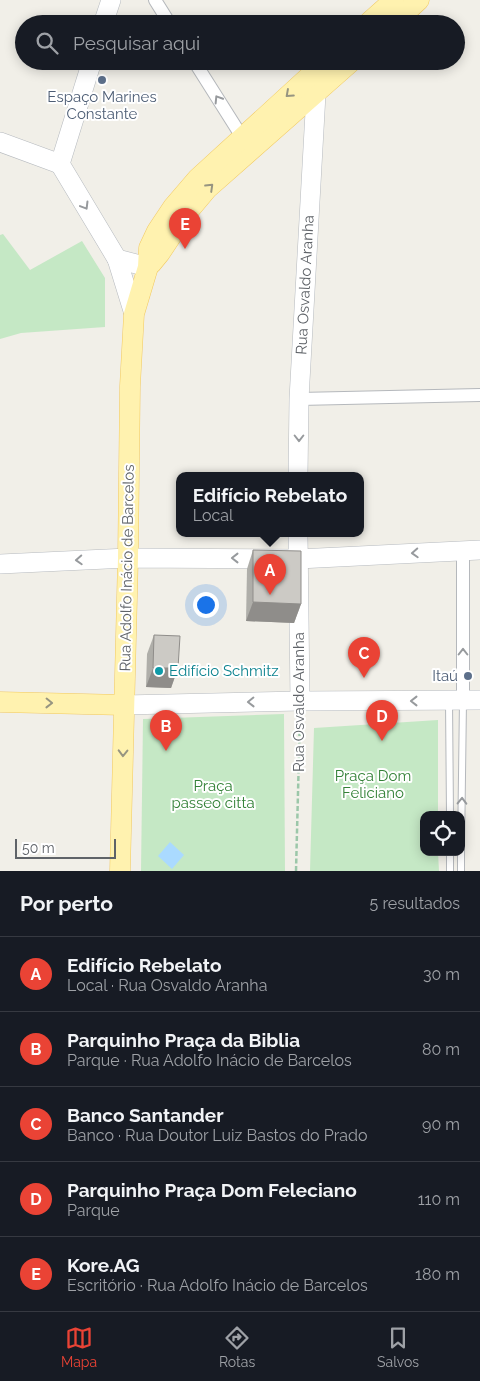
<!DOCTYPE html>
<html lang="pt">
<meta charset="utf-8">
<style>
body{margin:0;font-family:Raleway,sans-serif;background:#20242c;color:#f1f3f6}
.controls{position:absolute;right:15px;bottom:15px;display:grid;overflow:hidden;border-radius:10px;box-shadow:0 2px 12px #0003}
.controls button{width:45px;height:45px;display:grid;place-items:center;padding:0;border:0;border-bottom:1px solid #363941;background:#171b24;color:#f1f3f6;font:25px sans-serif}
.scale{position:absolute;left:15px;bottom:12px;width:101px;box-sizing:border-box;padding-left:5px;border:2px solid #5f6368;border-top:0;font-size:14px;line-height:18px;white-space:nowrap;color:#5f6368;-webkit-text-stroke:4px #fff;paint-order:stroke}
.you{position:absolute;left:205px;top:604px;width:18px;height:18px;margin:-12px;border:4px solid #fff;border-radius:50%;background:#1a73e8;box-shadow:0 0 0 8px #1a73e833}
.badge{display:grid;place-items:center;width:32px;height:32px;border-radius:50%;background:#ea4335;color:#fff;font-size:16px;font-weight:700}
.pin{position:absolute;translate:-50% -41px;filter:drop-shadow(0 1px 2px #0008)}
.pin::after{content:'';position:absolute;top:26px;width:18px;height:15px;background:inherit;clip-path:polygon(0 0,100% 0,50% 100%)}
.popup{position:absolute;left:176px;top:472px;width:188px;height:65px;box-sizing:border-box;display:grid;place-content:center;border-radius:10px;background:#171b24;filter:drop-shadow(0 1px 4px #0005);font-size:16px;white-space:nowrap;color:#9ea1a6}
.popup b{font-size:19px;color:#f1f3f6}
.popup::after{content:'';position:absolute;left:50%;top:100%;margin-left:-10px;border:10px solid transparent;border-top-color:#171b24}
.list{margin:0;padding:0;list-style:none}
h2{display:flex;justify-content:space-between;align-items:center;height:65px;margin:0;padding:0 20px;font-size:21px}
h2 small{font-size:16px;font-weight:400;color:#9ea1a6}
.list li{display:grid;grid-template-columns:32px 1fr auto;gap:15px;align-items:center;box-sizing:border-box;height:75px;padding:0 20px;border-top:1px solid #363941}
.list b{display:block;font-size:19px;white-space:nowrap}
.list p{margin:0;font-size:16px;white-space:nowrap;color:#9ea1a6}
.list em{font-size:16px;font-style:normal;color:#9ea1a6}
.icon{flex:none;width:28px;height:28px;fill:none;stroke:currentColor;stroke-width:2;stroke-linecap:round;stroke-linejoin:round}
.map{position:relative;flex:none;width:480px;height:871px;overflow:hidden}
.search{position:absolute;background:#171b24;box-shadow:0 2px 12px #0003;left:15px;right:15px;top:15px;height:55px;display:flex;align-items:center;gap:12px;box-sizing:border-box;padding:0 18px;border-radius:28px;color:#9ea1a6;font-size:19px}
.sheet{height:440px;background:#171b24}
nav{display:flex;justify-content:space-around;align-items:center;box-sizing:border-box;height:70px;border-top:1px solid #363941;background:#171b24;font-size:14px;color:#9ea1a6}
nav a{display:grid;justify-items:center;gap:2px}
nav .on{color:#ea4335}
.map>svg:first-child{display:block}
.green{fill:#c5e8c5}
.water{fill:#aadaff}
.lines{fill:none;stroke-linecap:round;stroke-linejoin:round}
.lane-casing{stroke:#b5b8bc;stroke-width:8}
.street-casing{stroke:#b5b8bc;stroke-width:14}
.secondary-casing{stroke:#b6babf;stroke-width:20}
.primary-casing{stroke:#f2c960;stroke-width:21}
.path{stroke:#9cc7a9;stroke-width:2.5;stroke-dasharray:5 2.5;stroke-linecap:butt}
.lane{stroke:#fff;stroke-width:6}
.street{stroke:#fff;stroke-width:12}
.secondary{stroke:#fff;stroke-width:19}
.primary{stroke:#fff2af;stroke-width:20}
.wall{fill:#afaea9}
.shaded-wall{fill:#8f8d8a}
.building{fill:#cccac5;stroke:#8f8d8a}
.oneway{stroke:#979581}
.oneway2{stroke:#979a9d}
.service-dot{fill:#5c6f8a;stroke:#fff;stroke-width:2}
.culture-dot{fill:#0f9aa8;stroke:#fff;stroke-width:2}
.labels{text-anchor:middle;stroke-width:4;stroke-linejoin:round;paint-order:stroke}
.service-label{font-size:15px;fill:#4e5e75;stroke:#fff}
.street-label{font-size:15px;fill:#5f6368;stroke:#fff}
.culture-label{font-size:15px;fill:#0d838f;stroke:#fff;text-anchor:start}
.park-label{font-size:15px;fill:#348238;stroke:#fff}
</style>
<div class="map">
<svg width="480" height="871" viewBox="0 0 480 871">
<rect width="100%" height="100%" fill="#f1efe8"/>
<!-- green -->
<g class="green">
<polygon points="3,234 30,270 82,241 105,278 105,327 21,333 0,339 0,235"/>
<polygon points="284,714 285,871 141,871 143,719"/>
<polygon points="438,720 438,815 424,815 424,852 438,852 439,871 310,871 314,728"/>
</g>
<!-- water -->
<polygon class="water" points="170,842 184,855 172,869 158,856"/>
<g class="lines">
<defs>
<g id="lane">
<polyline points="449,701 450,815"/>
<polyline points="461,850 463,701"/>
<polyline points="450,852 450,871"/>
<polyline points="461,871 461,852"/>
</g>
<g id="street">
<polyline points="155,0 170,24"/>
<polyline points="194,61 242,137"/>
<polyline points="299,399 480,395"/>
<polyline points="463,701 463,551"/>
</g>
<g id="secondary">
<polyline points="103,24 111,0"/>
<polyline points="92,61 60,164 117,259 148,267"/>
<polyline points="0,142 60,164"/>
<polyline points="117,259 134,314"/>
<polyline points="298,476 299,399 316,94"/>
<polyline points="298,534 300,701"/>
<polyline points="0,564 128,558 298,559 480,550"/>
<polyline points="124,705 300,701 480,700"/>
</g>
<g id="primary">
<polyline points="367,24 394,0"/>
<polyline points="393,24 419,0"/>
<polyline points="151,264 160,253 186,214 207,189 352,61"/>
<polyline points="0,702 124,705"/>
<polyline points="120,871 128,558 130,386 134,314 148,267 149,248 157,231 173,207 197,179 326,61"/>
</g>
</defs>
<!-- lane casing -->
<use href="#lane" class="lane-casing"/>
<!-- street casing -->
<use href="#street" class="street-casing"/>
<!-- secondary casing -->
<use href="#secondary" class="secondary-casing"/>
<!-- primary casing -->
<use href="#primary" class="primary-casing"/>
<!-- path -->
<polyline class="path" points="296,871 300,715"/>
<!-- lane -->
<use href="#lane" class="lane"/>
<!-- street -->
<use href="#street" class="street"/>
<!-- secondary -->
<use href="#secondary" class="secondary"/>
<!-- primary -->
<use href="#primary" class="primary"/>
</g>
<!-- wall -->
<g class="wall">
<polygon points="253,550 301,604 294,623 246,621 247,569"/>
<polygon points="154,635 178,668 171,688 146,687 147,654"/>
</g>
<!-- shaded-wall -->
<g class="shaded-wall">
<polygon points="253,602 301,604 294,623 246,621"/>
<polygon points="153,668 178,668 171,688 146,687"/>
</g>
<!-- building -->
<g class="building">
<polygon points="253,550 301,551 301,604 253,602"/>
<polygon points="154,635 180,636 178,668 153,668"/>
</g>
<!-- one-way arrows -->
<defs><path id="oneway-chevron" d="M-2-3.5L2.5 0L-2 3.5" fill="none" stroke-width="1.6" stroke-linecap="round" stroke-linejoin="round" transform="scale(1.25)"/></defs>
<g class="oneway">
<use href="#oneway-chevron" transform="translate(289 94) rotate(138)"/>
<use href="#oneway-chevron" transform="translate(210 187) rotate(-44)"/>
<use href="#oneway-chevron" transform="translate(49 703) rotate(1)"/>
<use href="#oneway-chevron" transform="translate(123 753) rotate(91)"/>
</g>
<g class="oneway2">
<use href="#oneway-chevron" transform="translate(218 99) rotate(-122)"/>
<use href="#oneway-chevron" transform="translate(85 206) rotate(59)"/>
<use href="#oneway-chevron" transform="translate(299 438) rotate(90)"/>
<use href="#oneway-chevron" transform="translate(415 553) rotate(177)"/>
<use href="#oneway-chevron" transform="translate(235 558) rotate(-180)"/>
<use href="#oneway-chevron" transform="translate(79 560) rotate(177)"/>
<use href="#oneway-chevron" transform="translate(463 652) rotate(-90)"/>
<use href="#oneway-chevron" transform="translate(414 701) rotate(180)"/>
<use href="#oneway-chevron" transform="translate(251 702) rotate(179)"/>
<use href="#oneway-chevron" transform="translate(462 801) rotate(-89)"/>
</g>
<!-- markers -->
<g class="service-dot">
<circle cx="102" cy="80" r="5"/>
<circle cx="468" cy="676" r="5"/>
</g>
<circle class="culture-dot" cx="159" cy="671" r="5"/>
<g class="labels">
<!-- service labels -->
<g class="service-label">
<text x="102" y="102">Espaço Marines<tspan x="102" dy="17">Constante</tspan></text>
<text x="458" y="681" text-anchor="end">Itaú</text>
</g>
<!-- street labels -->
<g class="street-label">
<text transform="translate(305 285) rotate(-87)" y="5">Rua Osvaldo Aranha</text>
<text transform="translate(127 568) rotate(-89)" y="5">Rua Adolfo Inácio de Barcelos</text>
<text transform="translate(299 702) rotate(-90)" y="5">Rua Osvaldo Aranha</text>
</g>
<!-- culture labels -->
<g class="culture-label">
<text x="169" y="676">Edifício Schmitz</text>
</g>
<!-- park labels -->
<g class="park-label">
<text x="373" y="781">Praça Dom<tspan x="373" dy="17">Feliciano</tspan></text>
<text x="213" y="791">Praça<tspan x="213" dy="17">passeo citta</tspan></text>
</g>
</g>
</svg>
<div class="controls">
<button><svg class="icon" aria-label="locate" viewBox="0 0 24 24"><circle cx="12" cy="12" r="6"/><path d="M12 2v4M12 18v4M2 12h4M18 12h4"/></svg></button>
</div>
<div class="scale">50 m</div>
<div class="you"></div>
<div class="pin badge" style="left:270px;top:595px">A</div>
<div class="popup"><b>Edifício Rebelato</b>Local</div>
<div class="pin badge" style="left:166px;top:751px">B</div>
<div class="pin badge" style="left:364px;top:678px">C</div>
<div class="pin badge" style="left:382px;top:741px">D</div>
<div class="pin badge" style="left:185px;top:249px">E</div>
<div class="search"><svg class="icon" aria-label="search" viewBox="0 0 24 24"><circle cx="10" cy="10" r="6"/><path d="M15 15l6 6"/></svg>Pesquisar aqui</div>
</div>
<section class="sheet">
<h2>Por perto<small>5 resultados</small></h2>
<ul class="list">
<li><span class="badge">A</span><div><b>Edifício Rebelato</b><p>Local · Rua Osvaldo Aranha</p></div><em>30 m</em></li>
<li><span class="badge">B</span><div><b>Parquinho Praça da Biblia</b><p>Parque · Rua Adolfo Inácio de Barcelos</p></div><em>80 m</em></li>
<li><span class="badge">C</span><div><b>Banco Santander</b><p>Banco · Rua Doutor Luiz Bastos do Prado</p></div><em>90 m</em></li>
<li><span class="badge">D</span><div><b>Parquinho Praça Dom Feleciano</b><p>Parque</p></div><em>110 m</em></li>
<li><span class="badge">E</span><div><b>Kore.AG</b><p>Escritório · Rua Adolfo Inácio de Barcelos</p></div><em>180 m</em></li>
</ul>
</section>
<nav>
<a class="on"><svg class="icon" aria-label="map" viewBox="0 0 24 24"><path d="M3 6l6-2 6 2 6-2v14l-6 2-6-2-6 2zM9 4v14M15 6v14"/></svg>Mapa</a>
<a><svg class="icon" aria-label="directions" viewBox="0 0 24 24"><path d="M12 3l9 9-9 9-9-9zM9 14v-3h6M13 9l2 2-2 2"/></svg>Rotas</a>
<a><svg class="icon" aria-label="saved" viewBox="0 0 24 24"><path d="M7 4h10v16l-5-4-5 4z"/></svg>Salvos</a>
</nav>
